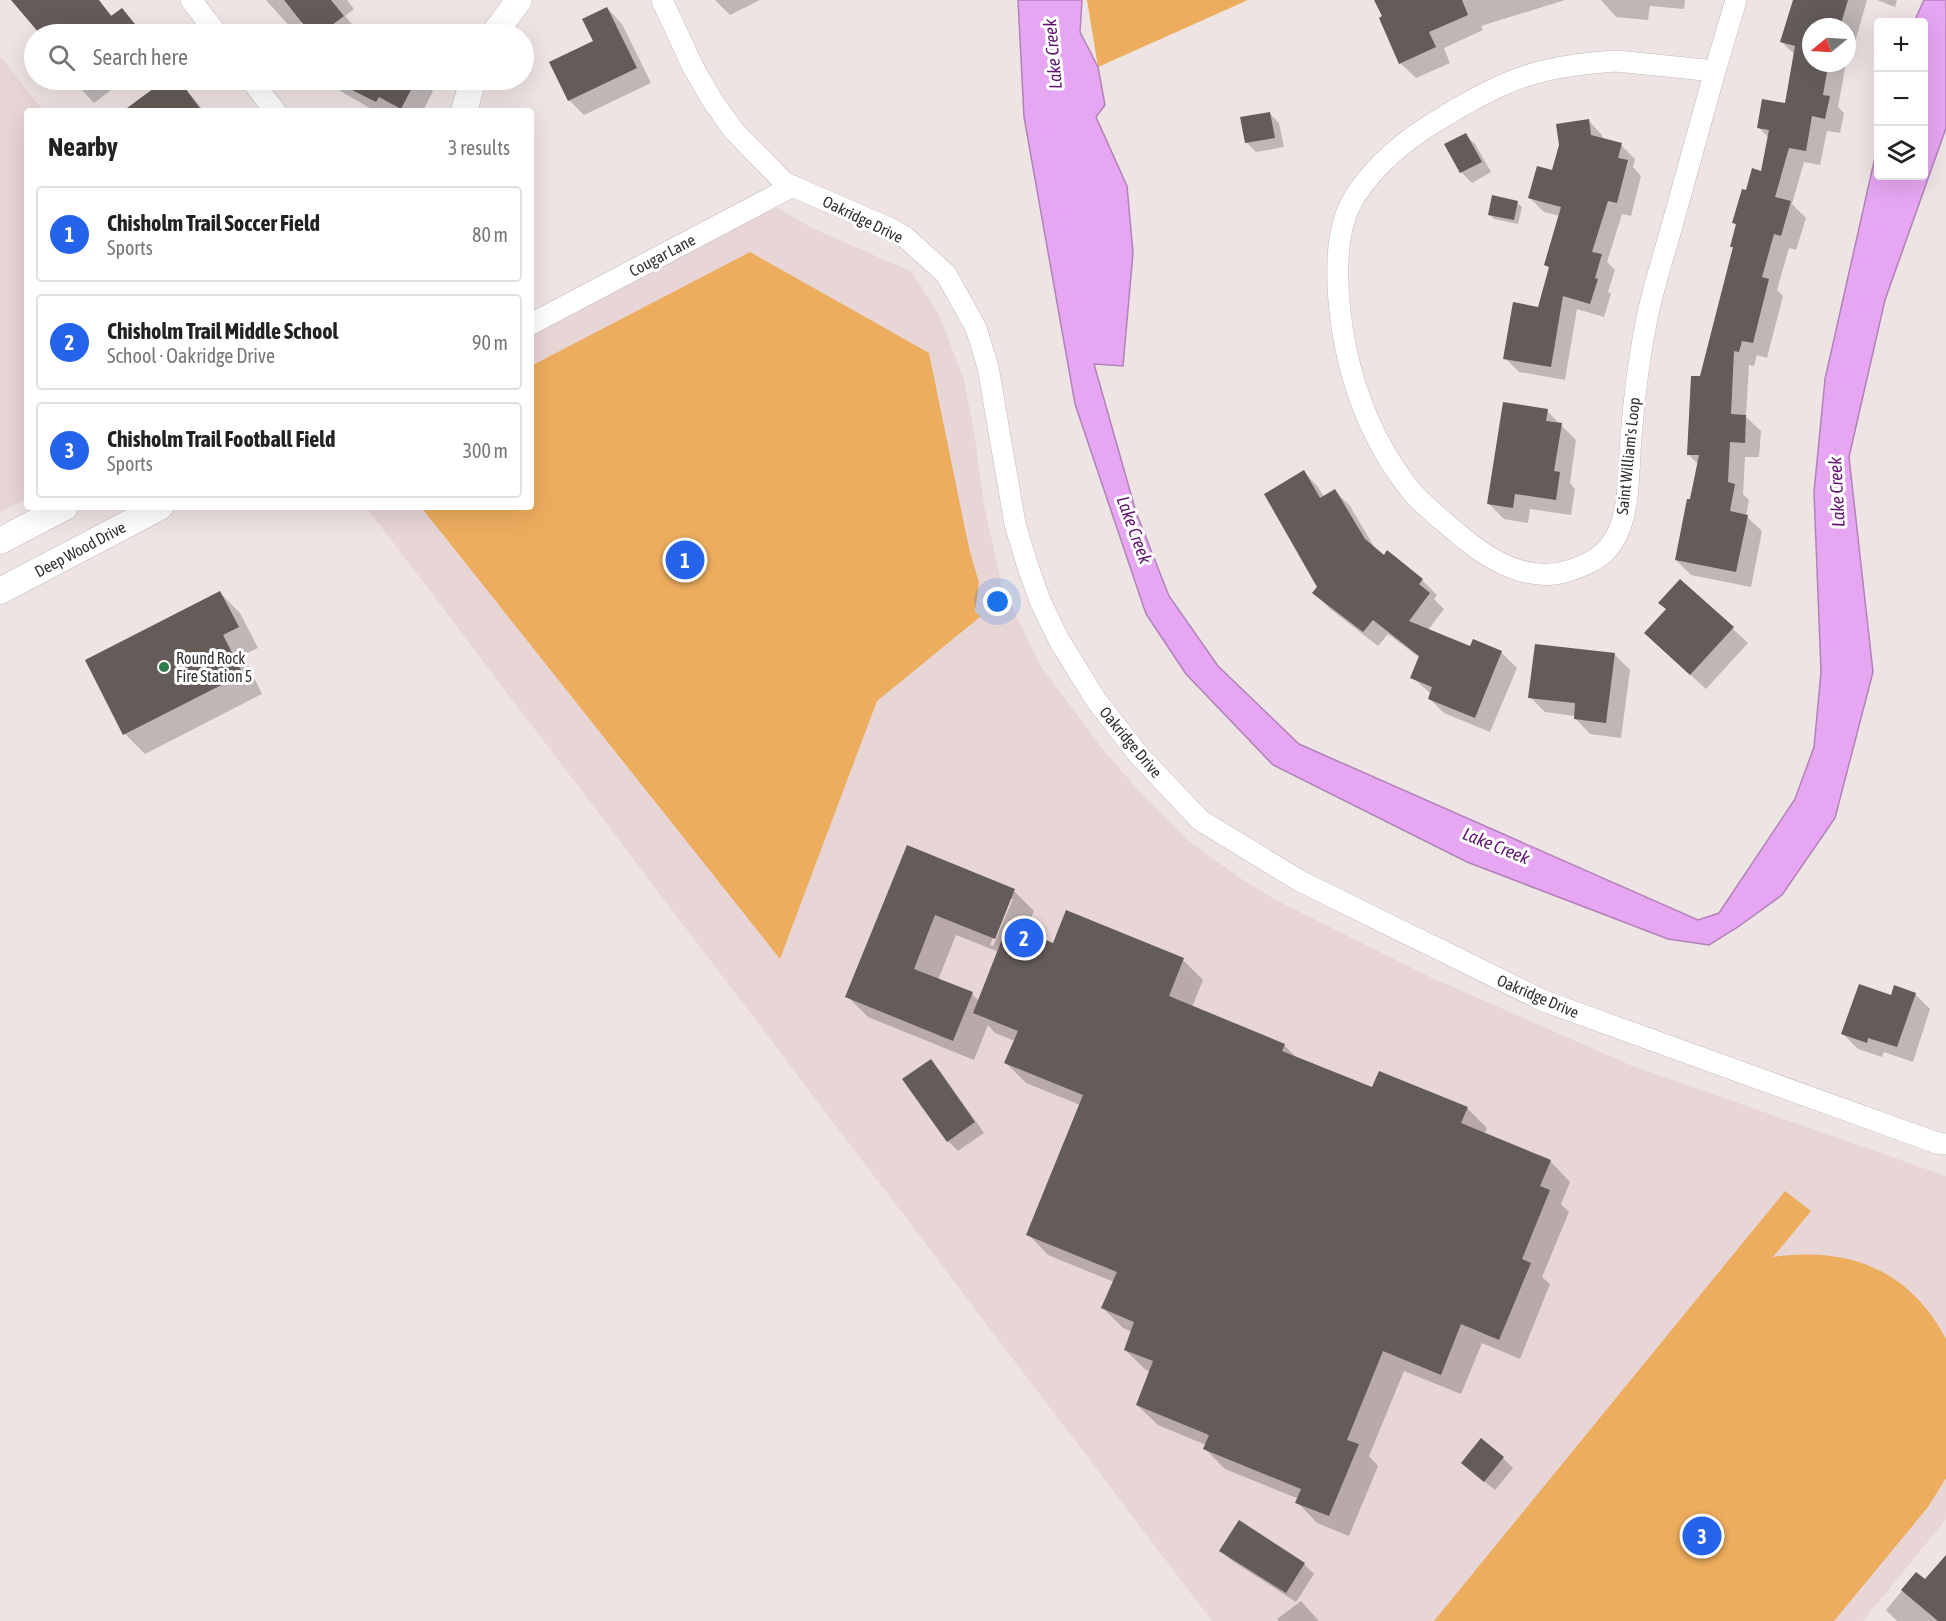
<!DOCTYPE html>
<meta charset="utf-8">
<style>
body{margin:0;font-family:"Asap Condensed",sans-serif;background:#f2f2f2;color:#222}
.controls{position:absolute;right:18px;top:18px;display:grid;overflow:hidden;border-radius:6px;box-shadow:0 6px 24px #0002}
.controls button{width:54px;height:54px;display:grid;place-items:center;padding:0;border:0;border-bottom:2px solid #e0e0e0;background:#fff;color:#222;font:30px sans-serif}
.compass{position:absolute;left:1802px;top:18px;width:54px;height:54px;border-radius:50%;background:#fff;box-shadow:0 6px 24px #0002;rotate:252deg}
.you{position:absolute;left:998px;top:602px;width:21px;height:21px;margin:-15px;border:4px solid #fff;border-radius:50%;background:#1a73e8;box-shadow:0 0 0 9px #1a73e833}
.badge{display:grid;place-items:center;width:39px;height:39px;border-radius:50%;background:#2563eb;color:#fff;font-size:20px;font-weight:700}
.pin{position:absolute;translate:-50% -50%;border:3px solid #fff;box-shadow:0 2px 6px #0006}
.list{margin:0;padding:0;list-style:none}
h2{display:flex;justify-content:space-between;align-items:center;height:78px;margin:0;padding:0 24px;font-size:26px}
h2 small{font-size:20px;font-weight:400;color:#767676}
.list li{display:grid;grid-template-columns:39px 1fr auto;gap:18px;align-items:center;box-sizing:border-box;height:96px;margin:0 12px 12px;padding:0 12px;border:2px solid #e0e0e0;border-radius:6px}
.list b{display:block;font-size:22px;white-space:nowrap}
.list p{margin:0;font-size:20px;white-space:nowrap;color:#767676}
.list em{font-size:20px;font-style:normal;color:#767676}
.icon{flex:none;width:33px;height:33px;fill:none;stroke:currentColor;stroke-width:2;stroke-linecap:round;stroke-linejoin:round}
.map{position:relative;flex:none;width:1946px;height:1621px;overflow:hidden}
.search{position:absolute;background:#fff;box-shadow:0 6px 24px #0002;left:24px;top:24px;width:510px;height:66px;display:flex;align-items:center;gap:15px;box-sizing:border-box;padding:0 21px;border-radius:33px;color:#767676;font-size:22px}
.panel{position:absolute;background:#fff;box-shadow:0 6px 24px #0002;left:24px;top:108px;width:510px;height:402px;border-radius:6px}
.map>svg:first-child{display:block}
.built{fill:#e8d5d5}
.green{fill:#edad5e}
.water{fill:#e6a6f2;stroke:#b182b8;stroke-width:1.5}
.shadow{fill:#0003;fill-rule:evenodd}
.building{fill:#645c58}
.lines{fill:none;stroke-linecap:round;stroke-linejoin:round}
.minor-casing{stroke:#c4b9b9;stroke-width:22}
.tertiary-casing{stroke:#c4b9b9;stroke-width:27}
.minor{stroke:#fff;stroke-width:21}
.tertiary{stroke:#fff;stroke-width:26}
.poi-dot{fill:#2d7a49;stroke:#fff;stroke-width:2}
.labels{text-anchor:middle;stroke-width:6;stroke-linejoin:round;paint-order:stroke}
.street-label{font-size:16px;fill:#342f30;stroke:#fff}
.poi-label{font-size:16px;fill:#342f30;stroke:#fff;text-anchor:start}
.water-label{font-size:18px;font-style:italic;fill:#60136e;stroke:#fff}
</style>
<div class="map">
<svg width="1946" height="1621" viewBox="0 0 1946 1621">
<rect width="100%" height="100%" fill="#efe4e4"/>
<!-- built -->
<g class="built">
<polygon points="0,56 43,111 27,111 27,498 0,512"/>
<polygon points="776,207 812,228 912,272 939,315 964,379 975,438 984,505 1002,586 1040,665 1100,746 1146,799 1190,842 1240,878 1276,900 1430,977 1630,1065 1946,1176 1946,1519 1863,1621 1212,1621 366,507 531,507 531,333"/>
</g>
<!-- green -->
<g class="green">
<polygon points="1087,0 1248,0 1098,67"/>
<polygon points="750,252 929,353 969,548 979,583 975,611 980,617 877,701 780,959 421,507 531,507 531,366"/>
<path d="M1785,1191L1811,1211L1773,1257C1848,1246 1909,1269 1946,1339V1478L1928,1507L1834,1621H1434Z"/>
</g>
<!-- water -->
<polygon class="water" points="1018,0 1082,0 1080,32 1098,67 1105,105 1096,117 1127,186 1133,253 1123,366 1094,364 1136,512 1169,596 1218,666 1299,744 1698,920 1719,913 1795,799 1814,747 1821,672 1814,492 1825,379 1878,144 1878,176 1924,176 1924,22 1914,22 1924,0 1946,0 1946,128 1885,300 1849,457 1873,672 1835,818 1782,895 1738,927 1709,945 1668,939 1467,862 1273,765 1186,674 1146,614 1075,404 1024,117"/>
<!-- shadow -->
<g class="shadow">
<polygon points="22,0 98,0 113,17 122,10 144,34 40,34 19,7"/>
<polygon points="266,0 347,0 354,9 345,16 360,34 313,34 303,22 293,30"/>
<polygon points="715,0 760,0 730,15"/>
<polygon points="1376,0 1565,0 1481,26 1483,30 1444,48 1450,63 1416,78 1400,63"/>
<polygon points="1601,0 1685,0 1684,9 1650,6 1648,20 1616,17"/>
<polygon points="1794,0 1867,0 1851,56 1848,55 1847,60 1847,27 1811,27 1811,63 1846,63 1838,107 1844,113 1840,133 1827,131 1820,165 1804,162 1792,204 1806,218 1796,250 1789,248 1777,290 1783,296 1767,358 1757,355 1754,366 1749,365 1746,417 1761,431 1759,457 1745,457 1743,494 1749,500 1746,516 1762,531 1751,587 1691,575 1676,560 1698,464 1688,454 1701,378 1734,248 1732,246 1737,226 1734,223 1747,191 1762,173 1769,138 1759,128 1786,105 1795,55 1782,42"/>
<polygon points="1877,0 1897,0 1895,7"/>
<polygon points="607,8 622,24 651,83 584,115 569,100 595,42"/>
<polygon points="73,80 124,80 94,103"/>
<polygon points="168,80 178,80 204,111 133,111 130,107"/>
<polygon points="326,80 422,80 433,91 423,111 381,111 376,109 375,111 335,88"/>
<polygon points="1269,113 1279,123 1284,147 1256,152 1246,142"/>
<polygon points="1588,120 1602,135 1603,140 1621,145 1635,159 1633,167 1641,176 1631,216 1622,214 1607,262 1615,270 1608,292 1611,294 1604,317 1577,309 1565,380 1519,372 1505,358 1539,309 1550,269 1546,265 1560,216 1544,212 1530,198 1553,172"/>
<polygon points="1465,135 1475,144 1491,172 1472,183 1462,173 1446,145"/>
<polygon points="1517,203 1522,207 1518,224 1494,219 1489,214"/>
<polygon points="1547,411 1576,440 1570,483 1575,489 1571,515 1530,509 1528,523 1504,519 1489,504"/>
<polygon points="1304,472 1318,487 1324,497 1335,491 1350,506 1376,550 1384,557 1387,553 1422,580 1437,595 1434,599 1444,609 1428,630 1470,648 1474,641 1502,653 1517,668 1490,732 1444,713 1429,698 1431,694 1412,677 1420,658 1388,634 1378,646 1329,608 1314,593 1319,587"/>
<polygon points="220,593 240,613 258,648 243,655 262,694 145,754 125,734"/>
<polygon points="1667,610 1732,628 1748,643 1706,689 1661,648"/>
<polygon points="1614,654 1630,670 1621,738 1590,734 1575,718 1575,716 1545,712 1530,697"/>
<path d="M908,847L1014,891L1034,911L1025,933L1053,945L1183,960L1203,980L1192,1007L1284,1045L1298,1059L1373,1089L1467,1108L1487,1128L1484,1135L1550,1161L1570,1182L1561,1204L1569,1212L1542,1277L1550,1284L1520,1359L1482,1343L1461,1394L1404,1371L1369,1456L1378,1466L1349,1536L1317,1523L1297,1502L1299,1499L1225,1469L1205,1449L1206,1445L1158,1425L1137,1405L1151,1372L1146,1370L1125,1350L1132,1332L1123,1328L1103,1308L1114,1282L1048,1255L1028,1234L1080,1105L1026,1083L1006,1063L1015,1041L995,1033L988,1025L974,1060L868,1017L847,996ZM1009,899H1013L993,946L990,945ZM956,935L999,952L979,1001L972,994L938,980Z"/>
<polygon points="1915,994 1930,1009 1913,1062 1884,1052 1882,1057 1858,1049 1843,1034 1892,997"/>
<polygon points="931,1061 940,1071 984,1133 958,1151 948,1141 904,1079"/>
<polygon points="1503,1458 1513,1468 1495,1490 1473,1472"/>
<polygon points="1240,1522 1304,1564 1314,1574 1296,1602 1231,1560 1221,1551"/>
<polygon points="1946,1565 1946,1621 1897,1621 1886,1610 1916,1574 1925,1581"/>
<polygon points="1301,1601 1319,1621 1279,1621 1277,1619"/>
</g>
<!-- building -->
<g class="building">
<polygon points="11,0 99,0 111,16 122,8 143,34 61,34 53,24 39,33"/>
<polygon points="284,0 331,0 344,16 320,34 311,34"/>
<polygon points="1374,0 1462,0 1468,15 1429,32 1436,47 1399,64 1379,18 1382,16"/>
<polygon points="1793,0 1848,0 1840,27 1811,27 1811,63 1828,66 1823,95 1830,96 1825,119 1812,116 1806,151 1789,148 1775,197 1791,201 1781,236 1774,234 1762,277 1769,279 1753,343 1742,341 1739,352 1734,351 1731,414 1746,415 1745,443 1730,442 1728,482 1735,484 1730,511 1748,515 1736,572 1675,560 1687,499 1690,499 1699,455 1687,455 1691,376 1700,376 1733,247 1730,247 1736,224 1732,223 1742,189 1746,190 1752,168 1761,171 1769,130 1757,128 1762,99 1785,103 1795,46 1780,42"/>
<polygon points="607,7 637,68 568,101 549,62 593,41 582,19"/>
<polygon points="165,80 179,80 202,111 123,111"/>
<polygon points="332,80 416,80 401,109 379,97 376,102"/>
<polygon points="1270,112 1275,138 1245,143 1240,117"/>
<polygon points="1589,119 1591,135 1622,143 1618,158 1628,160 1617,203 1608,201 1592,252 1602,254 1595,278 1598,279 1590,304 1563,296 1551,367 1503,359 1513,302 1538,307 1549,267 1544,265 1561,207 1528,198 1537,166 1552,170 1559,145 1556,124"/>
<polygon points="1466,133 1482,162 1460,173 1444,144"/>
<polygon points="1492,195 1518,201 1514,220 1488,215"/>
<polygon points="1503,402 1548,409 1546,421 1562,423 1554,471 1560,472 1556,500 1515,494 1513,508 1487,504"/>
<polygon points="1304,470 1320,498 1335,489 1365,539 1384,555 1387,550 1423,579 1419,584 1430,593 1409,621 1470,646 1473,639 1502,651 1475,718 1428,699 1432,687 1410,678 1419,656 1373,620 1363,632 1312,593 1317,587 1264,494"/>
<polygon points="1680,579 1734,627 1690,675 1644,633 1666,609 1658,603"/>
<polygon points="220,591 239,627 223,635 243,674 123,735 85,660"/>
<polygon points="1535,644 1615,653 1606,723 1574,719 1575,703 1528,698"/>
<polygon points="907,845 1015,889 995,939 935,915 914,969 973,992 953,1041 845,997"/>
<polygon points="1066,910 1184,958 1169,996 1285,1044 1282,1051 1372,1087 1379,1071 1468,1107 1461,1123 1551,1160 1540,1186 1550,1190 1522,1259 1531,1263 1499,1340 1461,1324 1441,1375 1383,1351 1347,1440 1359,1444 1329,1516 1295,1503 1301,1489 1203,1449 1209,1435 1136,1405 1153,1361 1124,1350 1134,1322 1101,1308 1117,1272 1026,1235 1083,1095 1004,1063 1018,1031 973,1013 1008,924 1053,943"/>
<polygon points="1859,984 1891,995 1894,985 1916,993 1897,1047 1868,1038 1867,1043 1841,1034"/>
<polygon points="931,1059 975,1122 947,1142 902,1079"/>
<polygon points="1481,1438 1504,1457 1484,1482 1461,1463"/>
<polygon points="1239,1520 1305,1563 1286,1593 1219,1551"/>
<polygon points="1946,1555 1946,1621 1938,1621 1901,1590 1916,1572 1925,1579"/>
</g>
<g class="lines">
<defs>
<g id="minor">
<polyline points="191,0 217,34"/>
<polyline points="662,0 693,67 712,100 734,131 785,183 889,228 905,237 946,274 976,328 988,367 1015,524 1027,564 1041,603 1059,640 1096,700 1137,753 1200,820 1300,881 1544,1001 1937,1143 1946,1144"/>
<path d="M1616,61L1715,71C1700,125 1685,179 1670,233C1662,261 1653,289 1647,318C1639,358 1634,397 1631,438C1628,469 1631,517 1612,543C1601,559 1586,565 1568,571C1530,583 1491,561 1463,538C1446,523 1428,510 1413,493C1365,435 1342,361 1338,287C1337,257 1338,223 1355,196C1377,162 1410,136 1445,116C1471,100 1500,84 1529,75C1557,66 1587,63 1616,61Z"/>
<polyline points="1715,71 1736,0"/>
<polyline points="251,80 275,111"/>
<polyline points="531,324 793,186"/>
</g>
<g id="tertiary">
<polyline points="494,34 519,0"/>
<polyline points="464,111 473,80"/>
<polyline points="0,541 65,507"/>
<polyline points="0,591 160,507"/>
</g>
</defs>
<!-- minor casing -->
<use href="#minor" class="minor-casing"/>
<!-- tertiary casing -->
<use href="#tertiary" class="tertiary-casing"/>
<!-- minor -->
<use href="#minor" class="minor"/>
<!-- tertiary -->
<use href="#tertiary" class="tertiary"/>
</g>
<!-- markers -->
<circle class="poi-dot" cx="164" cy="667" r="6"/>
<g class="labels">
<!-- street labels -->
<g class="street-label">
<text transform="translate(863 219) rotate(26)" y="6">Oakridge Drive</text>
<text transform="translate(662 255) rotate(-28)" y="6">Cougar Lane</text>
<text transform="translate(1628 456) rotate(-84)" y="6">Saint William's Loop</text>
<text transform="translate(80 549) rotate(-28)" y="6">Deep Wood Drive</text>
<text transform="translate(1131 742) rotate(50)" y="6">Oakridge Drive</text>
<text transform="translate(1538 996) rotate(23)" y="6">Oakridge Drive</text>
</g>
<!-- poi labels -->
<g class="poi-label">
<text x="176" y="664">Round Rock<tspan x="176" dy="18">Fire Station 5</tspan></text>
</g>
<!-- water labels -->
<g class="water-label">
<text transform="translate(1053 54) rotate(-95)" y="6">Lake Creek</text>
<text transform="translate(1837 492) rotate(-93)" y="6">Lake Creek</text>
<text transform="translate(1134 530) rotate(70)" y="6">Lake Creek</text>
<text transform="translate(1496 846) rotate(22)" y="6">Lake Creek</text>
</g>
</g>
</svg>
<div class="controls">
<button>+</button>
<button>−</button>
<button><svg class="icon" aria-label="layers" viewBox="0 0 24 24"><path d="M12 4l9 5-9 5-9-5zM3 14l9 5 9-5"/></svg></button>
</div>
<svg class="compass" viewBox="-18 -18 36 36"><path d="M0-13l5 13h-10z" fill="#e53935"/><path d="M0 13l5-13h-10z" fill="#767676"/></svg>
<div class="you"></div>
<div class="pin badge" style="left:685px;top:560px">1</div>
<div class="pin badge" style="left:1024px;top:938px">2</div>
<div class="pin badge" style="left:1702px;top:1536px">3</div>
<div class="search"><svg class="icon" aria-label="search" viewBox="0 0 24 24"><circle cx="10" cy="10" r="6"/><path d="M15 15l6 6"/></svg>Search here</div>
<section class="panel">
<h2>Nearby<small>3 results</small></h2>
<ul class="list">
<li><span class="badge">1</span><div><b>Chisholm Trail Soccer Field</b><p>Sports</p></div><em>80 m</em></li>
<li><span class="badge">2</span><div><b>Chisholm Trail Middle School</b><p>School · Oakridge Drive</p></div><em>90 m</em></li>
<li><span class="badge">3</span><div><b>Chisholm Trail Football Field</b><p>Sports</p></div><em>300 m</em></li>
</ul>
</section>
</div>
